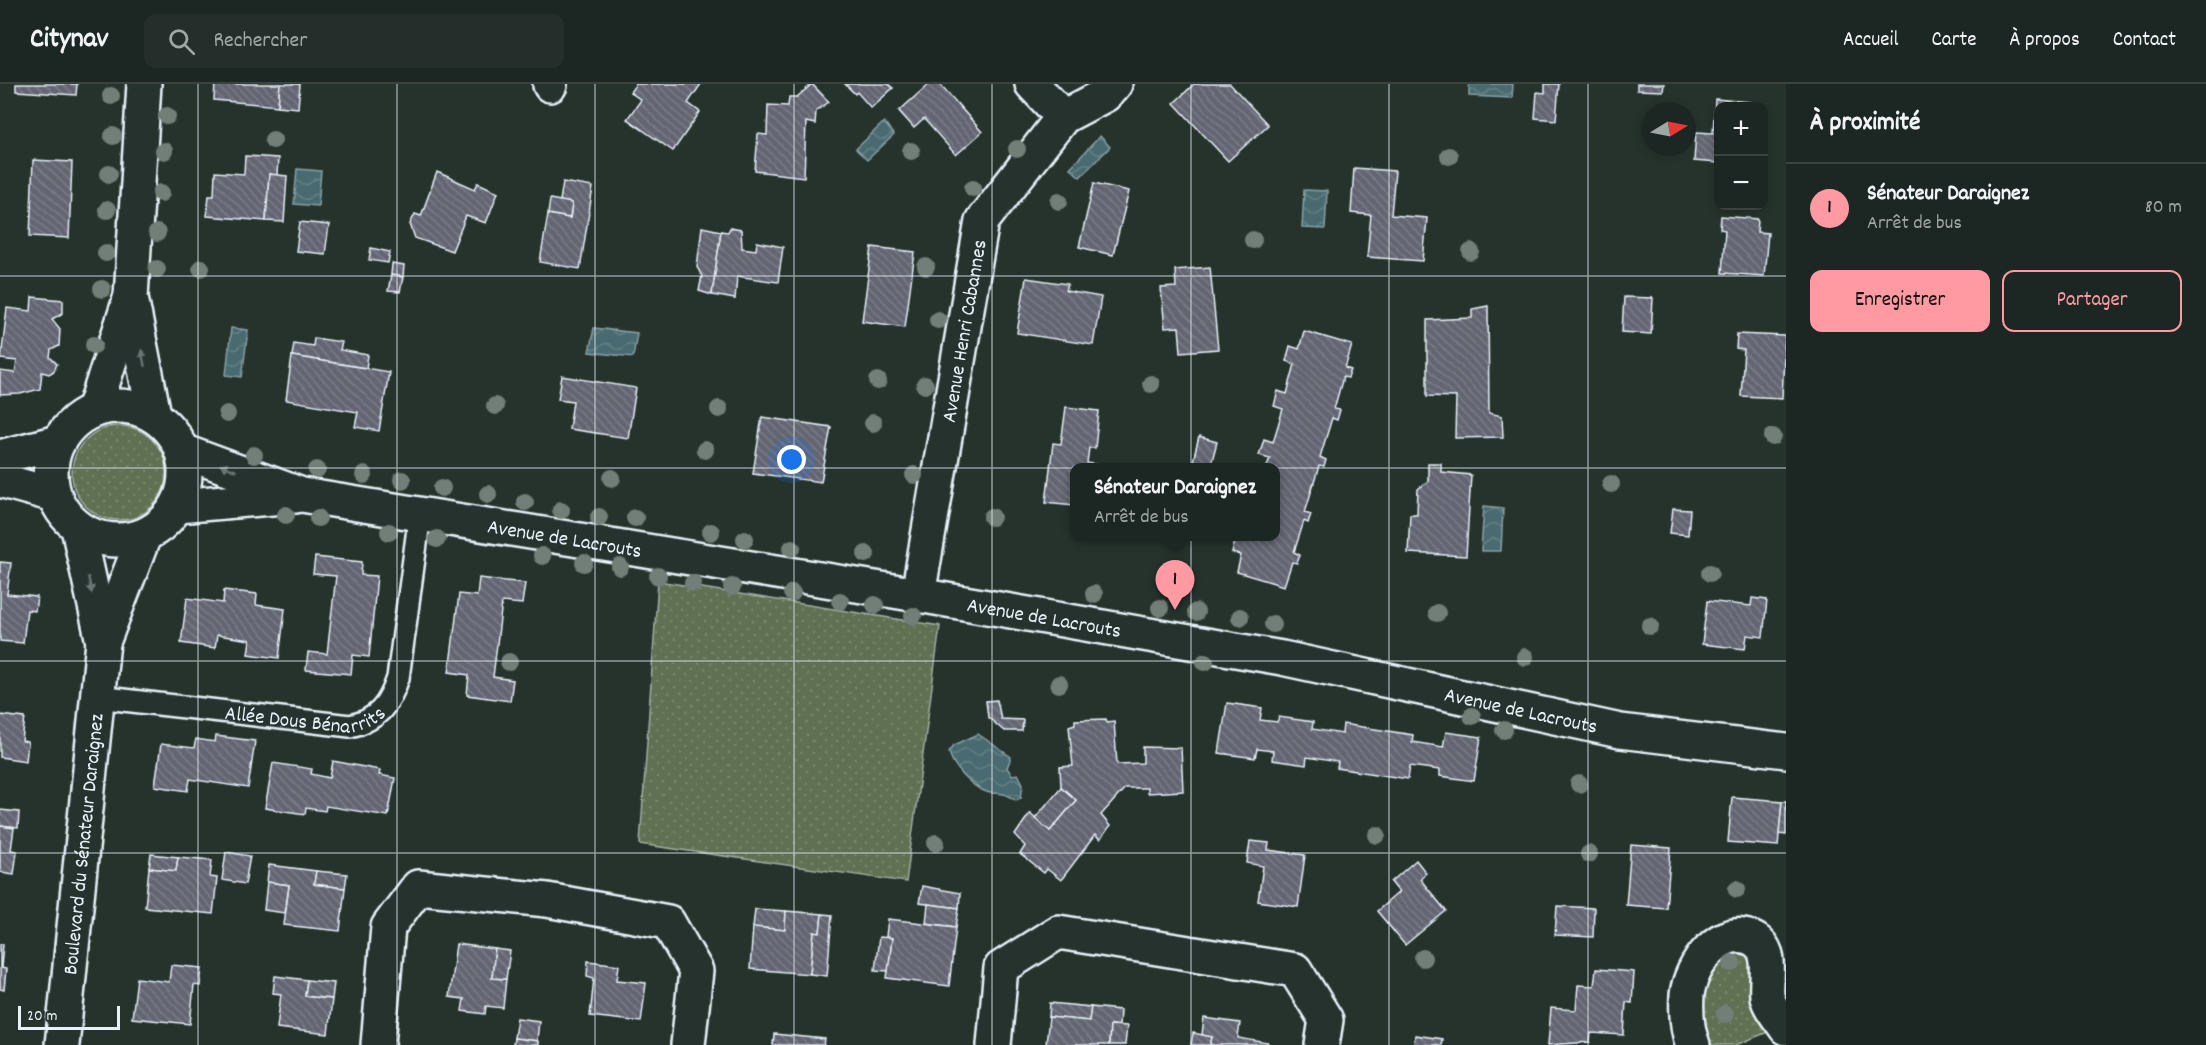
<!DOCTYPE html>
<html lang="fr">
<meta charset="utf-8">
<style>
body{margin:0;font-family:Dekko,sans-serif;background:#252e2a;color:#f1f3f6}
.controls{position:absolute;right:18px;top:18px;display:grid;overflow:hidden;border-radius:12px;box-shadow:0 3px 9px #0003}
.controls button{width:54px;height:54px;display:grid;place-items:center;padding:0;border:0;border-bottom:2px solid #3a4340;background:#1c2622;color:#f1f3f6;font:30px sans-serif}
.compass{position:absolute;left:1642px;top:18px;width:54px;height:54px;border-radius:50%;background:#1c2622;box-shadow:0 3px 9px #0003;rotate:80deg}
.scale{position:absolute;left:18px;bottom:15px;width:102px;box-sizing:border-box;padding-left:6px;border:3px solid #e8f1f8;border-top:0;font-size:16px;line-height:21px;white-space:nowrap;color:#e8f1f8;-webkit-text-stroke:4px #26332d;paint-order:stroke}
.you{position:absolute;left:792px;top:376px;width:21px;height:21px;margin:-15px;border:4px solid #fff;border-radius:50%;background:#1a73e8;box-shadow:0 0 0 9px #1a73e833}
.badge{display:grid;place-items:center;width:39px;height:39px;border-radius:50%;background:#ff9aa2;color:#111;font-size:20px;font-weight:700}
.pin{position:absolute;translate:-50% -50px;filter:drop-shadow(0 2px 3px #0008)}
.pin::after{content:'';position:absolute;top:32px;width:21px;height:18px;background:inherit;clip-path:polygon(0 0,100% 0,50% 100%)}
.popup{position:absolute;left:1070px;top:379px;width:210px;height:78px;box-sizing:border-box;display:grid;place-content:center;border-radius:12px;background:#1c2622;filter:drop-shadow(0 2px 4px #0005);font-size:20px;white-space:nowrap;color:#a0a5a5}
.popup b{font-size:22px;color:#f1f3f6}
.popup::after{content:'';position:absolute;left:50%;top:100%;margin-left:-12px;border:12px solid transparent;border-top-color:#1c2622}
.list{margin:0;padding:0;list-style:none}
h2{display:flex;justify-content:space-between;align-items:center;height:78px;margin:0;padding:0 24px;font-size:26px}
h2 small{font-size:20px;font-weight:400;color:#a0a5a5}
.list li{display:grid;grid-template-columns:39px 1fr auto;gap:18px;align-items:center;box-sizing:border-box;height:90px;padding:0 24px;border-top:2px solid #3a4340}
.list b{display:block;font-size:22px;white-space:nowrap}
.list p{margin:0;font-size:20px;white-space:nowrap;color:#a0a5a5}
.list em{font-size:20px;font-style:normal;color:#a0a5a5}
.actions{display:flex;gap:12px;padding:18px 24px}
.actions a{flex:1;padding:14px 0;border:2px solid #ff9aa2;border-radius:12px;text-align:center;font-size:21px;color:#ff9aa2}
.actions .main{background:#ff9aa2;color:#111}
.icon{flex:none;width:33px;height:33px;fill:none;stroke:currentColor;stroke-width:2;stroke-linecap:round;stroke-linejoin:round}
.map{position:relative;flex:none;width:1786px;height:961px;overflow:hidden}
header{display:flex;align-items:center;gap:36px;box-sizing:border-box;height:84px;padding:0 30px;background:#1c2622;border-bottom:2px solid #3a4340}
header strong{font-size:28px}
nav{display:flex;gap:33px;margin-inline-start:auto;font-size:21px}
.search{width:420px;height:54px;background:#252e2a;display:flex;align-items:center;gap:15px;box-sizing:border-box;padding:0 21px;border-radius:12px;color:#a0a5a5;font-size:22px}
main{display:flex}
aside{flex:1;background:#1c2622}
.map>svg:first-child{display:block}
.grass{fill:url(#grass-dots);stroke:#a4b0a5;stroke-width:1.5}
.water{fill:url(#water-waves);stroke:#89a1a6;stroke-width:1.5}
.building{fill:url(#building-back-hatch);stroke:#e8f1f8;stroke-width:1.5}
.lines{fill:none;stroke-linecap:round;stroke-linejoin:round}
.service-casing{stroke:#e8f1f8;stroke-width:26}
.minor-casing{stroke:#e8f1f8;stroke-width:38}
.tertiary-casing{stroke:#e8f1f8;stroke-width:38}
.service{stroke:#26332d;stroke-width:21}
.minor{stroke:#26332d;stroke-width:33}
.tertiary{stroke:#26332d;stroke-width:33}
.tree{fill:#727f78}
.oneway{fill:#6a7674}
.grid{fill:none;stroke:#e8f1f8;stroke-width:1.5;stroke-opacity:0.55}
.labels{text-anchor:middle;stroke-width:5;stroke-linejoin:round;paint-order:stroke}
.street-label{font-size:21px;fill:#e8f1f8;stroke:#26332d}
</style>
<header>
<strong>Citynav</strong>
<div class="search"><svg class="icon" aria-label="search" viewBox="0 0 24 24"><circle cx="10" cy="10" r="6"/><path d="M15 15l6 6"/></svg>Rechercher</div>
<nav><a>Accueil</a><a>Carte</a><a>À propos</a><a>Contact</a></nav>
</header>
<main>
<div class="map">
<svg width="1786" height="961" viewBox="0 0 1786 961">
<defs>
<pattern id="grass-dots" width="8" height="8" patternUnits="userSpaceOnUse" patternTransform="scale(1.5)"><rect width="8" height="8" fill="#5f7052"/><path d="M2 2h.1M6 6h.1" fill="none" stroke="#76856c" stroke-width="1.8" stroke-linecap="round"/></pattern>
<pattern id="water-waves" width="16" height="10" patternUnits="userSpaceOnUse" patternTransform="scale(1.5)"><rect width="16" height="10" fill="#496b6f"/><path d="M0 5q4-4 8 0t8 0" fill="none" stroke="#638184"/></pattern>
<pattern id="building-back-hatch" width="6" height="6" patternUnits="userSpaceOnUse" patternTransform="scale(1.5)"><rect width="6" height="6" fill="#636572"/><path d="M-1 5l2 2M0 0l6 6M5-1l2 2" fill="none" stroke="#797c87"/></pattern>
</defs>
<rect width="100%" height="100%" fill="#26332d"/>
<filter id="ink" filterUnits="userSpaceOnUse"><feTurbulence type="fractalNoise" baseFrequency=".0167" numOctaves="2"/><feDisplacementMap in="SourceGraphic" scale="12" xChannelSelector="R" yChannelSelector="G"/><feConvolveMatrix kernelMatrix="1 2 1 2 8 2 1 2 1" color-interpolation-filters="sRGB"/></filter>
<g filter="url(#ink)">
<!-- grass -->
<g class="grass">
<circle cx="119" cy="389" r="47"/>
<polygon points="658,497 940,542 906,798 640,760"/>
<polygon points="1745,862 1775,945 1736,961 1704,961 1697,950 1703,886 1715,871"/>
</g>
<!-- water -->
<g class="water">
<polygon points="1469,0 1513,0 1512,14 1469,12"/>
<polygon points="884,38 894,51 867,76 856,65"/>
<polygon points="1100,52 1110,63 1080,93 1070,84"/>
<polygon points="297,85 321,87 318,122 294,120"/>
<polygon points="1304,106 1327,107 1325,145 1302,144"/>
<polygon points="231,244 248,246 242,293 226,291"/>
<polygon points="594,244 637,249 633,273 589,268"/>
<polygon points="1484,422 1503,424 1501,467 1481,467"/>
<path d="M978,650L1011,673L1007,684L1012,691L1018,690L1023,700L1021,714L1016,716C998,704 996,713 984,707C970,701 953,683 949,668L954,661Z"/>
</g>
<!-- building -->
<g class="building">
<polygon points="16,0 77,0 76,11 16,7"/>
<polygon points="215,0 280,0 278,22 214,16"/>
<polygon points="280,0 300,0 298,24 278,22"/>
<polygon points="636,0 701,0 688,19 700,28 673,67 627,35 641,16 630,8"/>
<polygon points="812,0 829,18 816,27 815,40 806,38 804,93 755,87 758,50 767,51 768,21 788,22 789,13 797,13"/>
<polygon points="845,0 888,0 893,4 871,24 857,8 855,10"/>
<polygon points="929,0 940,0 982,48 956,71 924,35 914,44 899,27"/>
<polygon points="1194,0 1230,0 1268,41 1228,77 1174,19"/>
<polygon points="1545,0 1559,0 1556,36 1535,34 1537,8 1545,9"/>
<polygon points="1637,0 1664,0 1663,7 1637,6"/>
<polygon points="1715,15 1751,18 1751,22 1718,22 1718,79 1694,77 1696,48 1713,49"/>
<polygon points="245,72 278,74 277,91 269,90 266,137 207,132 209,111 214,111 215,88 244,90"/>
<polygon points="33,76 72,78 69,154 30,152"/>
<polygon points="1354,84 1395,87 1391,131 1427,134 1423,177 1367,173 1371,131 1351,129"/>
<polygon points="437,88 475,105 478,99 498,108 486,139 466,132 452,167 415,154 410,140 415,130 421,132"/>
<polygon points="269,90 287,92 284,138 266,137"/>
<polygon points="563,98 593,103 580,185 540,178 548,130 570,134 572,119 560,117"/>
<polygon points="1094,99 1129,107 1113,171 1079,163"/>
<polygon points="550,115 572,119 570,134 548,130"/>
<polygon points="1721,132 1758,135 1757,148 1768,149 1764,192 1722,189 1725,146 1720,145"/>
<polygon points="300,138 329,141 325,170 296,167"/>
<polygon points="702,143 721,147 712,211 699,207 702,192 697,183"/>
<polygon points="730,144 741,146 742,164 756,166 757,158 783,163 778,198 737,192 735,215 712,211 721,147 728,148"/>
<polygon points="872,163 915,168 905,243 862,237"/>
<polygon points="371,164 390,168 388,179 369,176"/>
<polygon points="392,180 404,182 403,193 391,191"/>
<polygon points="1210,183 1218,265 1181,268 1179,243 1165,244 1161,204 1176,203 1175,186"/>
<polygon points="391,191 403,193 400,208 388,207"/>
<polygon points="1026,194 1068,200 1066,207 1101,213 1093,261 1017,249"/>
<polygon points="32,213 63,216 63,229 52,235 60,245 59,262 51,266 50,273 57,280 54,287 49,290 42,288 40,305 20,310 0,311 0,287 15,289 17,277 1,275 7,224 31,227"/>
<polygon points="1624,213 1653,214 1651,250 1622,248"/>
<polygon points="1488,222 1489,329 1502,332 1503,353 1455,354 1456,313 1427,312 1427,236 1472,234 1472,225"/>
<polygon points="1304,247 1352,261 1345,284 1351,286 1348,294 1343,293 1334,325 1340,326 1337,336 1332,334 1320,373 1326,376 1324,383 1319,382 1305,428 1311,430 1308,439 1304,437 1294,468 1300,471 1297,479 1292,478 1284,502 1237,488 1241,471 1232,469 1236,453 1246,455 1246,452 1276,452 1276,384 1266,384 1270,374 1259,371 1264,355 1273,358 1283,325 1274,322 1278,307 1287,310 1295,280 1286,277 1290,262 1299,265"/>
<polygon points="1737,250 1785,252 1782,314 1741,312 1744,266 1736,265"/>
<polygon points="314,254 342,258 340,266 368,271 366,284 292,272 294,259 313,262"/>
<polygon points="292,272 389,288 379,347 355,343 358,328 286,316"/>
<polygon points="562,292 636,304 628,354 569,345 573,317 558,315"/>
<polygon points="1066,323 1099,327 1095,364 1089,364 1087,379 1123,384 1074,384 1074,421 1046,418 1053,359 1061,360"/>
<polygon points="762,333 831,343 821,398 753,389"/>
<polygon points="1199,353 1217,358 1210,384 1192,381"/>
<polygon points="1428,379 1441,379 1441,388 1471,391 1466,472 1408,469 1410,430 1417,430 1418,405 1428,397"/>
<polygon points="1673,425 1690,426 1688,451 1670,449"/>
<polygon points="315,473 362,478 361,491 377,492 369,573 353,571 351,590 306,586 308,568 327,570 336,492 313,490"/>
<polygon points="0,478 11,479 7,510 37,513 35,527 27,526 23,559 0,557"/>
<polygon points="479,494 525,499 522,520 502,518 493,593 513,596 510,617 467,611 469,591 449,588 459,510 477,512"/>
<polygon points="224,506 257,510 256,521 285,525 279,574 248,570 250,556 217,551 215,564 181,559 187,514 223,519"/>
<polygon points="1752,514 1767,516 1763,553 1747,551 1745,565 1702,560 1707,517 1751,522"/>
<polygon points="997,616 1001,635 1023,636 1022,647 1004,647 988,633 986,617"/>
<polygon points="1227,619 1262,624 1260,636 1277,638 1279,633 1313,638 1312,645 1342,650 1343,640 1413,651 1412,658 1443,663 1446,648 1481,653 1474,697 1440,692 1440,686 1410,682 1408,695 1337,684 1338,678 1307,673 1306,681 1272,676 1273,667 1257,665 1255,674 1219,669"/>
<polygon points="0,631 25,634 22,657 28,658 26,677 0,673"/>
<polygon points="1106,635 1107,638 1114,637 1117,680 1143,679 1143,663 1181,664 1183,707 1147,709 1147,704 1125,704 1101,731 1110,742 1100,756 1095,751 1061,796 1047,785 1044,789 1020,770 1025,762 1015,751 1030,729 1050,747 1076,716 1061,703 1060,683 1073,682 1069,642 1075,640 1075,636"/>
<polygon points="216,652 255,657 248,704 190,695 188,707 155,702 161,660 194,664 196,655 215,658"/>
<polygon points="333,677 380,686 379,691 395,694 388,732 326,722 325,727 306,724 305,730 265,724 273,679 312,685 311,690 330,694"/>
<polygon points="1061,703 1076,716 1050,747 1035,734"/>
<polygon points="1732,713 1782,717 1778,762 1728,758"/>
<polygon points="1782,717 1786,717 1786,751 1779,750"/>
<polygon points="0,726 19,728 18,744 0,742"/>
<polygon points="0,742 14,744 11,766 17,767 14,790 0,788"/>
<polygon points="1250,757 1269,759 1268,766 1305,771 1298,823 1258,817 1263,782 1247,779"/>
<polygon points="1631,761 1671,764 1666,824 1626,821"/>
<polygon points="226,768 250,772 245,800 222,796"/>
<polygon points="151,770 178,773 176,787 149,784"/>
<polygon points="178,773 212,776 210,793 217,794 213,830 145,823 149,784 176,787"/>
<polygon points="1416,776 1426,789 1420,795 1446,827 1405,861 1377,827 1399,808 1391,798"/>
<polygon points="269,781 316,787 314,800 345,804 340,847 284,841 289,801 267,798"/>
<polygon points="316,787 347,790 345,804 314,800"/>
<polygon points="267,798 289,801 285,829 264,826"/>
<polygon points="922,802 960,809 959,824 919,819"/>
<polygon points="928,820 959,824 956,843 926,839"/>
<polygon points="1557,822 1594,824 1593,853 1555,851"/>
<polygon points="755,825 786,827 785,846 753,843"/>
<polygon points="786,827 822,830 820,849 814,848 810,890 750,885 753,843 785,846"/>
<polygon points="822,830 832,831 827,892 810,890 814,848 820,849"/>
<polygon points="888,835 956,843 949,902 887,894 892,854 886,853"/>
<polygon points="879,853 892,854 888,887 875,886"/>
<polygon points="0,860 3,860 1,884 6,885 4,906 0,905"/>
<polygon points="456,860 495,865 492,894 506,895 503,924 486,922 485,930 462,927 464,915 449,913"/>
<polygon points="495,865 510,867 506,895 492,894"/>
<polygon points="588,877 619,881 617,896 646,899 641,938 590,932 594,894 587,892"/>
<polygon points="171,881 202,884 200,902 194,901 190,940 132,934 137,894 169,898"/>
<polygon points="1596,885 1634,888 1632,919 1626,918 1624,951 1591,949 1590,958 1548,961 1551,924 1576,926 1578,901 1594,902"/>
<polygon points="275,892 307,896 305,912 332,915 328,950 277,944 281,910 273,909"/>
<polygon points="307,896 334,899 332,915 305,912"/>
<polygon points="1050,919 1091,923 1089,937 1049,933"/>
<polygon points="1091,923 1120,926 1119,942 1110,941 1109,961 1046,961 1049,933 1089,937"/>
<polygon points="517,934 539,937 537,957 514,954"/>
<polygon points="1204,934 1240,939 1238,954 1268,959 1267,961 1210,961 1212,953 1202,951"/>
<polygon points="1110,941 1127,942 1125,961 1109,961"/>
<polygon points="1193,949 1212,953 1210,961 1191,961"/>
<polygon points="774,950 825,955 824,961 773,961"/>
<polygon points="1415,951 1442,955 1441,961 1414,961"/>
<polygon points="514,954 538,957 538,961 513,961"/>
</g>
<g class="lines">
<defs>
<g id="service">
<path id="s1" d="M97,613L350,642C378,636 389,621 398,594L420,430"/>
</g>
<g id="minor">
<polyline points="550,0 550,1"/>
<polyline points="1032,0 1063,33"/>
<path id="s2" d="M918,511L982,137L1063,33L1105,11L1115,0"/>
<polyline points="378,961 388,843 418,803 547,816 668,838 696,887 688,961"/>
<polyline points="994,961 1001,884 1058,848 1295,886 1326,936 1322,961"/>
<path d="M1693,961C1687,946 1686,927 1687,911C1690,882 1722,837 1755,856C1774,868 1765,895 1767,912C1769,923 1780,935 1786,944"/>
</g>
<g id="tertiary">
<polyline points="144,0 131,213 154,331"/>
<circle cx="118" cy="389" r="67"/>
<polyline points="94,326 130,215"/>
<path id="s3" d="M182,367L302,411L918,511L1282,574L1620,647L1786,667"/>
<polyline points="0,373 58,358"/>
<polyline points="0,396 54,411"/>
<polyline points="177,422 295,412"/>
<polyline points="78,444 103,558"/>
<path id="s4" d="M62,961L103,558L144,452"/>
</g>
</defs>
<!-- service casing -->
<use href="#service" class="service-casing"/>
<!-- minor casing -->
<use href="#minor" class="minor-casing"/>
<!-- tertiary casing -->
<use href="#tertiary" class="tertiary-casing"/>
<!-- service -->
<use href="#service" class="service"/>
<!-- minor -->
<use href="#minor" class="minor"/>
<!-- tertiary -->
<use href="#tertiary" class="tertiary"/>
</g>
<!-- trees -->
<g class="tree">
<circle cx="111" cy="12" r="9"/>
<circle cx="167" cy="32" r="9"/>
<circle cx="113" cy="52" r="9"/>
<circle cx="273" cy="56" r="9"/>
<circle cx="1017" cy="65" r="9"/>
<circle cx="164" cy="67" r="9"/>
<circle cx="911" cy="67" r="9"/>
<circle cx="1449" cy="72" r="9"/>
<circle cx="109" cy="90" r="9"/>
<circle cx="973" cy="104" r="9"/>
<circle cx="161" cy="109" r="9"/>
<circle cx="1059" cy="117" r="9"/>
<circle cx="107" cy="126" r="9"/>
<circle cx="157" cy="149" r="9"/>
<circle cx="1253" cy="156" r="9"/>
<circle cx="1471" cy="168" r="9"/>
<circle cx="106" cy="169" r="9"/>
<circle cx="926" cy="183" r="9"/>
<circle cx="201" cy="184" r="9"/>
<circle cx="157" cy="185" r="9"/>
<circle cx="102" cy="205" r="9"/>
<circle cx="938" cy="236" r="9"/>
<circle cx="94" cy="261" r="9"/>
<circle cx="878" cy="297" r="9"/>
<circle cx="1151" cy="300" r="9"/>
<circle cx="925" cy="301" r="9"/>
<circle cx="495" cy="322" r="9"/>
<circle cx="719" cy="325" r="9"/>
<circle cx="227" cy="330" r="9"/>
<circle cx="873" cy="339" r="9"/>
<circle cx="1773" cy="353" r="9"/>
<circle cx="705" cy="366" r="9"/>
<circle cx="254" cy="371" r="9"/>
<circle cx="317" cy="386" r="9"/>
<circle cx="364" cy="391" r="9"/>
<circle cx="914" cy="391" r="9"/>
<circle cx="612" cy="394" r="9"/>
<circle cx="402" cy="396" r="9"/>
<circle cx="1611" cy="400" r="9"/>
<circle cx="442" cy="404" r="9"/>
<circle cx="488" cy="410" r="9"/>
<circle cx="525" cy="418" r="9"/>
<circle cx="561" cy="426" r="9"/>
<circle cx="286" cy="431" r="9"/>
<circle cx="599" cy="433" r="9"/>
<circle cx="992" cy="433" r="9"/>
<circle cx="318" cy="434" r="9"/>
<circle cx="635" cy="434" r="9"/>
<circle cx="389" cy="448" r="9"/>
<circle cx="711" cy="448" r="9"/>
<circle cx="437" cy="455" r="9"/>
<circle cx="745" cy="455" r="9"/>
<circle cx="792" cy="464" r="9"/>
<circle cx="866" cy="470" r="9"/>
<circle cx="542" cy="472" r="9"/>
<circle cx="584" cy="479" r="9"/>
<circle cx="620" cy="483" r="9"/>
<circle cx="1710" cy="489" r="9"/>
<circle cx="658" cy="492" r="9"/>
<circle cx="693" cy="499" r="9"/>
<circle cx="732" cy="503" r="9"/>
<circle cx="792" cy="509" r="9"/>
<circle cx="1094" cy="510" r="9"/>
<circle cx="840" cy="517" r="9"/>
<circle cx="875" cy="521" r="9"/>
<circle cx="1160" cy="524" r="9"/>
<circle cx="1196" cy="528" r="9"/>
<circle cx="1437" cy="529" r="9"/>
<circle cx="913" cy="532" r="9"/>
<circle cx="1240" cy="533" r="9"/>
<circle cx="1273" cy="540" r="9"/>
<circle cx="1650" cy="542" r="9"/>
<circle cx="1525" cy="573" r="9"/>
<circle cx="509" cy="578" r="9"/>
<circle cx="1205" cy="578" r="9"/>
<circle cx="1059" cy="600" r="9"/>
<circle cx="1472" cy="632" r="9"/>
<circle cx="1504" cy="646" r="9"/>
<circle cx="1579" cy="700" r="9"/>
<circle cx="1377" cy="751" r="9"/>
<circle cx="936" cy="759" r="9"/>
<circle cx="1589" cy="770" r="9"/>
<circle cx="1737" cy="805" r="9"/>
<circle cx="1423" cy="874" r="9"/>
<circle cx="1732" cy="879" r="9"/>
<circle cx="1725" cy="930" r="9"/>
</g>
<!-- one-way arrows -->
<defs><path id="oneway-solid" d="M-6-.8H1V-3.2L6.5 0L1 3.2V.8H-6Z" transform="scale(1.5)"/></defs>
<g class="oneway">
<use href="#oneway-solid" transform="translate(143 274) rotate(-101)"/>
<use href="#oneway-solid" transform="translate(228 384) rotate(-160)"/>
<use href="#oneway-solid" transform="translate(90 501) rotate(78)"/>
</g>
</g>
<!-- grid -->
<path class="grid" d="M198,0V961M397,0V961M595,0V961M794,0V961M992,0V961M1191,0V961M1389,0V961M1588,0V961M0,192H1786M0,384H1786M0,577H1786M0,769H1786"/>
<g class="labels">
<!-- street labels -->
<g class="street-label">
<text dy="7" stroke="none"><textPath href="#s2" startOffset="268">Avenue Henri Cabannes</textPath></text>
<text dy="7" stroke="none"><textPath href="#s3" startOffset="394">Avenue de Lacrouts</textPath></text>
<text dy="7" stroke="none"><textPath href="#s3" startOffset="880">Avenue de Lacrouts</textPath></text>
<text dy="7" stroke="none"><textPath href="#s1" startOffset="210">Allée Dous Bénarrits</textPath></text>
<text dy="7" stroke="none"><textPath href="#s3" startOffset="1366">Avenue de Lacrouts</textPath></text>
<text dy="7" stroke="none"><textPath href="#s4" startOffset="202">Boulevard du Sénateur Daraignez</textPath></text>
</g>
</g>
</svg>
<div class="controls">
<button>+</button>
<button>−</button>
</div>
<svg class="compass" viewBox="-18 -18 36 36"><path d="M0-13l5 13h-10z" fill="#e53935"/><path d="M0 13l5-13h-10z" fill="#a0a5a5"/></svg>
<div class="scale">20 m</div>
<div class="you"></div>
<div class="pin badge" style="left:1175px;top:526px">1</div>
<div class="popup"><b>Sénateur Daraignez</b>Arrêt de bus</div>
</div>
<aside>
<h2>À proximité<small></small></h2>
<ul class="list">
<li><span class="badge">1</span><div><b>Sénateur Daraignez</b><p>Arrêt de bus</p></div><em>80 m</em></li>
</ul>
<div class="actions"><a class="main">Enregistrer</a><a>Partager</a></div>
</aside>
</main>
